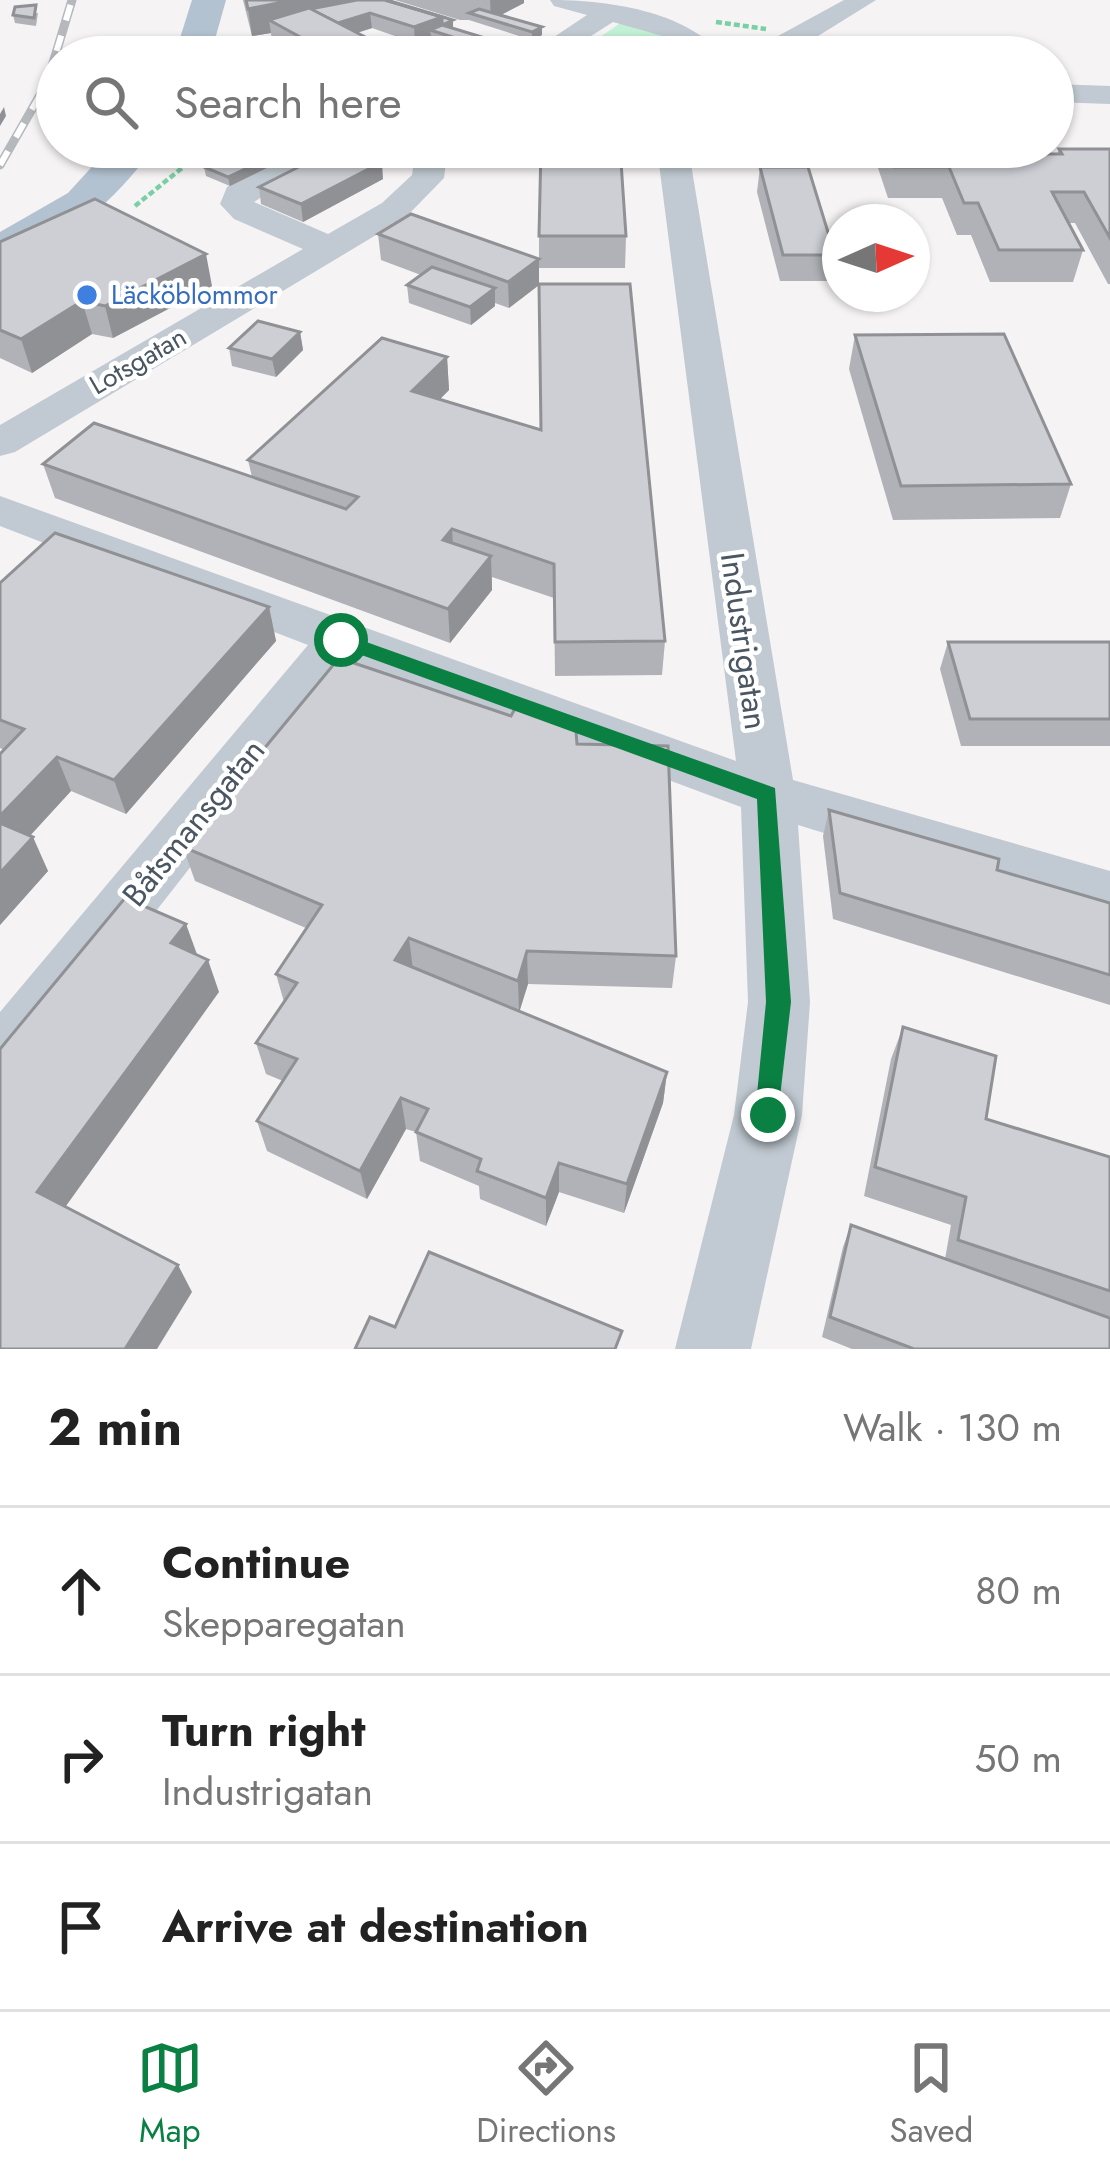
<!DOCTYPE html>
<meta charset="utf-8">
<style>
body{margin:0;font-family:Jost,sans-serif;background:#f2f2f2;color:#222}
.compass{position:absolute;left:822px;top:204px;width:108px;height:108px;border-radius:50%;background:#fff;box-shadow:0 3px 9px #0004;rotate:87deg}
.stop{position:absolute;width:36px;height:36px;margin:-27px;border:9px solid #0b8043;border-radius:50%;background:#fff}
.stop.end{background:#0b8043;border-color:#fff;box-shadow:0 3px 12px #0008}
.list{margin:0;padding:0;list-style:none}
h2{display:flex;justify-content:space-between;align-items:center;height:156px;margin:0;padding:0 48px;font-size:51px}
h2 small{font-size:39px;font-weight:400;color:#767676}
.list li{display:grid;grid-template-columns:78px 1fr auto;gap:36px;align-items:center;box-sizing:border-box;height:168px;padding:0 48px;border-top:3px solid #e0e0e0}
.list b{display:block;font-size:45px;white-space:nowrap}
.list p{margin:0;font-size:39px;white-space:nowrap;color:#767676}
.list em{font-size:39px;font-style:normal;color:#767676}
.icon{flex:none;width:66px;height:66px;fill:none;stroke:currentColor;stroke-width:2;stroke-linecap:round;stroke-linejoin:round}
.map{position:relative;flex:none;width:1110px;height:1349px;overflow:hidden}
.search{position:absolute;background:#fff;box-shadow:0 3px 9px #0004;left:36px;right:36px;top:36px;height:132px;display:flex;align-items:center;gap:30px;box-sizing:border-box;padding:0 42px;border-radius:66px;color:#767676;font-size:45px}
.sheet{height:660px;background:#fff}
nav{display:flex;justify-content:space-around;align-items:center;box-sizing:border-box;height:168px;border-top:3px solid #e0e0e0;background:#fff;font-size:33px;color:#767676}
nav a{display:grid;justify-items:center;gap:6px}
nav .on{color:#0b8043}
.map>svg:first-child{display:block}
.green{fill:#c3f1d5}
.lines{fill:none;stroke-linecap:round;stroke-linejoin:round}
.path{stroke:#7ad0a6;stroke-width:4.5;stroke-dasharray:6 3;stroke-linecap:butt}
.minor{fill:#c1cad2;fill-rule:evenodd}
.major{fill:#b3c2d1;fill-rule:evenodd}
.rail-casing{stroke:#b5b8bd;stroke-width:9}
.rail{stroke:#fff;stroke-width:6;stroke-dasharray:16;stroke-linecap:butt}
.wall{fill:#b0b2b7}
.shaded-wall{fill:#909195}
.building{fill:#cdcfd5;stroke:#909195;stroke-width:3}
.route{fill:#0b8043}
.shop-dot{fill:#3f7fe0;stroke:#fff;stroke-width:4.5}
.labels{text-anchor:middle;stroke-width:9;stroke-linejoin:round;paint-order:stroke}
.far-shop-label{font-size:27px;fill:#366cbe;stroke:#fff;text-anchor:start}
.far-street-label{font-size:27px;fill:#4a5661;stroke:#fff}
.street-label{font-size:33px;fill:#4a5661;stroke:#fff}
</style>
<div class="map">
<svg width="1110" height="1349" viewBox="0 0 1110 1349">
<rect width="100%" height="100%" fill="#f5f3f3"/>
<!-- green -->
<polygon class="green" points="622,22 665,36 668,46 649,57 571,57"/>
<g class="lines">
<!-- path -->
<g class="path">
<polyline points="716,22 766,29"/>
<polyline points="847,39 982,57"/>
<polyline points="135,206 208,147"/>
</g>
<!-- minor -->
<g class="minor">
<path d="M550,0C606,0 686,10 724,57H692L666,37L613,22L558,57H524L587,15L554,6Z"/>
<polygon points="844,0 876,0 802,46 800,57 774,57 778,36"/>
<polygon points="1053,84 1110,86 1110,104 1053,102"/>
<polygon points="289,147 322,147 306,168 254,202 328,234 382,203 412,175 416,147 448,147 444,178 406,217 15,452 0,456 0,425 303,249 234,219 220,204 227,187"/>
<polygon points="651,147 683,147 691,164 793,780 1110,871 1110,921 798,825 810,1002 802,1115 751,1349 675,1349 734,1115 748,1002 741,807 351,662 23,1081 0,1090 0,1012 308,645 0,526 0,496 736,761 659,164"/>
</g>
<!-- major -->
<g class="major">
<polygon points="192,0 226,0 210,57 174,57"/>
<path d="M110,147H154C119,197 61,250 0,265V232L68,193Z"/>
</g>
<defs>
<polyline id="rail" points="0,165 47,83 72,0"/>
</defs>
<!-- rail casing -->
<use href="#rail" class="rail-casing"/>
<!-- rail -->
<use href="#rail" class="rail"/>
</g>
<!-- wall -->
<g class="wall">
<polygon points="243,0 387,0 453,20 453,28 525,50 525,57 492,57 431,37 415,43 372,28 357,33 404,57 299,57 272,42 271,33 252,36"/>
<polygon points="395,0 524,0 524,3 501,15 542,27 542,35 532,40 469,20 460,20"/>
<polygon points="38,13 36,26 15,23 13,15"/>
<polygon points="875,147 1019,147 1023,154 1057,154 1059,149 1110,149 1110,284 1108,284 1075,223 1069,223 1083,250 1073,282 990,282 971,235 957,235 942,198 888,198 874,156"/>
<polygon points="289,157 230,186 206,176 204,167"/>
<polygon points="760,167 835,255 831,281 780,281 757,192"/>
<polygon points="383,179 303,222 261,204 259,187"/>
<polygon points="378,234 539,259 539,284 665,641 662,675 555,676 554,598 492,577 492,590 450,643 55,498 43,464 252,477 248,460 447,357 449,390 440,399 541,430 539,285 509,308 495,303 495,306 471,325 409,303 407,285 421,275 381,260"/>
<polygon points="539,236 626,236 625,268 539,268"/>
<polygon points="0,242 212,286 113,338 92,334 32,373 0,358"/>
<polygon points="300,332 303,350 276,377 232,366 229,348"/>
<polygon points="855,335 1071,484 1060,518 893,520 849,369"/>
<polygon points="0,583 269,607 276,641 126,814 71,791 30,836 48,871 0,925 4,750 0,748"/>
<polygon points="948,642 1110,642 1110,746 961,746 940,669"/>
<polygon points="577,744 676,956 672,988 528,984 519,1011 667,1072 663,1103 624,1213 559,1192 546,1226 480,1199 479,1186 420,1161 416,1132 406,1129 367,1199 267,1151 257,1121 283,1081 266,1074 256,1043 284,1002 276,974 306,928 195,881 183,847"/>
<polygon points="829,810 997,870 1110,903 1110,1005 833,919 823,836"/>
<polygon points="903,1027 986,1119 1110,1157 1110,1349 852,1349 822,1337 843,1247 851,1225 945,1259 951,1225 864,1196 891,1059"/>
</g>
<!-- shaded-wall -->
<g class="shaded-wall">
<polygon points="293,0 374,0 269,20 271,33 252,36 248,9"/>
<polygon points="490,0 524,0 524,3 491,20"/>
<polygon points="370,13 372,28 331,41 330,26"/>
<polygon points="442,17 453,20 453,28 430,30 431,37 415,43 414,27"/>
<polygon points="542,27 542,35 532,40 532,32"/>
<polygon points="4,107 6,116 0,126 0,114"/>
<polygon points="288,149 289,157 230,186 228,177"/>
<polygon points="382,162 383,179 303,222 301,204"/>
<polygon points="206,254 212,286 113,338 105,306"/>
<polygon points="539,259 539,285 509,308 508,282"/>
<polygon points="495,288 495,306 471,325 470,307"/>
<polygon points="82,301 92,334 32,373 21,339"/>
<polygon points="300,332 303,350 276,377 272,359"/>
<polygon points="447,357 449,390 415,424 412,391"/>
<polygon points="452,529 454,564 443,540"/>
<polygon points="491,556 492,590 450,643 448,609"/>
<polygon points="269,607 276,641 126,814 114,780"/>
<polygon points="57,757 71,791 12,855 0,830 0,816"/>
<polygon points="33,837 48,871 0,925 0,873"/>
<polygon points="186,924 198,957 171,943"/>
<polygon points="409,938 413,970 395,960"/>
<polygon points="527,951 528,984 519,1013 518,981"/>
<polygon points="208,960 219,992 56,1220 37,1192"/>
<polygon points="667,1072 663,1103 624,1213 627,1184"/>
<polygon points="401,1098 406,1129 367,1199 360,1171"/>
<polygon points="559,1163 559,1192 546,1226 546,1198"/>
<polygon points="178,1265 192,1292 157,1349 125,1349"/>
</g>
<!-- building -->
<g class="building">
<polygon points="246,0 293,0 248,9"/>
<polygon points="357,0 385,0 442,17 414,27 370,13 338,23 310,9"/>
<polygon points="385,0 387,0 453,20 442,25 442,17"/>
<polygon points="36,5 34,18 13,15 15,7"/>
<polygon points="309,8 404,57 337,57 269,20"/>
<polygon points="479,9 542,27 532,32 469,13"/>
<polygon points="442,25 525,50 513,56 430,30"/>
<polygon points="246,147 288,149 228,177 204,167"/>
<polygon points="338,147 382,162 301,204 259,187"/>
<polygon points="541,147 620,147 626,236 539,236"/>
<polygon points="887,147 1019,147 1023,154 1062,154 1059,149 1110,149 1110,238 1084,192 1052,192 1083,250 999,250 978,203 964,203 949,167 894,167"/>
<polygon points="760,167 808,167 835,255 783,255"/>
<polygon points="95,199 206,254 105,306 82,301 21,339 0,330 0,242"/>
<polygon points="411,214 539,259 508,282 378,234"/>
<polygon points="432,267 495,288 470,307 407,285"/>
<polygon points="539,284 630,284 665,641 555,642 554,564 452,529 443,540 491,556 448,609 43,464 94,423 346,509 358,497 248,460 382,338 447,357 412,391 541,430"/>
<polygon points="258,321 300,332 272,359 229,348"/>
<polygon points="1004,334 1071,484 901,486 855,335"/>
<polygon points="55,533 269,607 114,780 57,757 0,816 0,754 24,729 0,720 0,583"/>
<polygon points="948,642 1110,642 1110,719 970,719"/>
<polygon points="339,658 511,716 516,707 576,731 577,744 668,746 676,956 527,951 518,981 409,938 395,960 667,1072 627,1184 559,1163 546,1198 477,1171 481,1159 416,1132 428,1109 401,1098 360,1171 257,1121 297,1059 256,1043 297,983 276,974 322,905 183,847"/>
<polygon points="829,810 999,859 997,870 1110,903 1110,975 840,893"/>
<polygon points="0,823 33,837 0,873"/>
<polygon points="125,898 186,924 171,943 208,960 37,1192 178,1265 125,1349 0,1349 0,1049"/>
<polygon points="903,1027 996,1056 986,1119 1110,1157 1110,1291 958,1240 966,1197 875,1167"/>
<polygon points="851,1225 1110,1318 1110,1349 914,1349 830,1317"/>
<polygon points="429,1252 622,1331 615,1349 355,1349 370,1317 395,1327"/>
</g>
<!-- route -->
<polygon class="route" points="341,633 775,788 791,1002 777,1123 768,1127 759,1123 755,1115 766,1002 757,799 334,645 331,640"/>
<!-- markers -->
<circle class="shop-dot" cx="87" cy="295" r="12"/>
<g class="labels">
<!-- far-shop labels -->
<g class="far-shop-label">
<text x="111" y="304">Läcköblommor</text>
</g>
<!-- far-street labels -->
<g class="far-street-label">
<text transform="translate(138 361) rotate(-30)" y="9">Lotsgatan</text>
</g>
<!-- street labels -->
<g class="street-label">
<text transform="translate(745 641) rotate(82)" y="12">Industrigatan</text>
<text transform="translate(193 822) rotate(-51)" y="12">Båtsmansgatan</text>
</g>
</g>
</svg>
<svg class="compass" viewBox="-18 -18 36 36"><path d="M0-13l5 13h-10z" fill="#e53935"/><path d="M0 13l5-13h-10z" fill="#767676"/></svg>
<div class="stop" style="left:341px;top:640px"></div>
<div class="stop end" style="left:768px;top:1115px"></div>
<div class="search"><svg class="icon" aria-label="search" viewBox="0 0 24 24"><circle cx="10" cy="10" r="6"/><path d="M15 15l6 6"/></svg>Search here</div>
</div>
<section class="sheet">
<h2>2 min<small>Walk · 130 m</small></h2>
<ul class="list">
<li><svg class="icon" aria-label="ahead" viewBox="0 0 24 24"><path d="M12 20V5M6 11l6-6 6 6"/></svg><div><b>Continue</b><p>Skepparegatan</p></div><em>80 m</em></li>
<li><svg class="icon" aria-label="right" viewBox="0 0 24 24"><path d="M7 20v-9h11M14 6l5 5-5 5"/></svg><div><b>Turn right</b><p>Industrigatan</p></div><em>50 m</em></li>
<li><svg class="icon" aria-label="arrive" viewBox="0 0 24 24"><path d="M6 21V4h12l-3 4 3 4H6"/></svg><div><b>Arrive at destination</b></div></li>
</ul>
</section>
<nav>
<a class="on"><svg class="icon" aria-label="map" viewBox="0 0 24 24"><path d="M3 6l6-2 6 2 6-2v14l-6 2-6-2-6 2zM9 4v14M15 6v14"/></svg>Map</a>
<a><svg class="icon" aria-label="directions" viewBox="0 0 24 24"><path d="M12 3l9 9-9 9-9-9zM9 14v-3h6M13 9l2 2-2 2"/></svg>Directions</a>
<a><svg class="icon" aria-label="saved" viewBox="0 0 24 24"><path d="M7 4h10v16l-5-4-5 4z"/></svg>Saved</a>
</nav>
